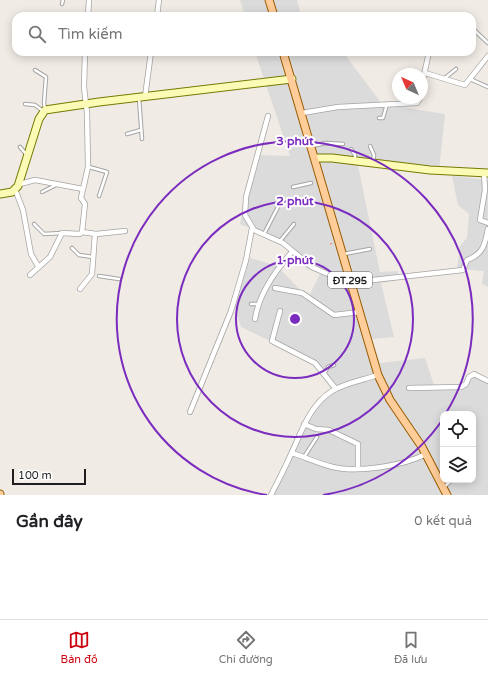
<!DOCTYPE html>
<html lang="vi">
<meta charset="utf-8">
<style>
body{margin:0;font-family:"Varela Round",sans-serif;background:#f6f6f6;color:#202124}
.controls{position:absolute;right:12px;bottom:12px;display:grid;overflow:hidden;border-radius:8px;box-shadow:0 2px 10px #0003}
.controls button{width:36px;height:36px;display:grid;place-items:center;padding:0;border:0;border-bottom:1px solid #e0e0e0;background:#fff;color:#202124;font:20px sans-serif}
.compass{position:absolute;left:392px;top:68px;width:36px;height:36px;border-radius:50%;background:#fff;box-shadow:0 2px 10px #0003;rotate:316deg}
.scale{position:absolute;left:12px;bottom:10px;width:74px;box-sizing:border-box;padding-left:4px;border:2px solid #1e1e1e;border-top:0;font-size:11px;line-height:14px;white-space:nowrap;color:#1e1e1e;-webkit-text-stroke:3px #fff;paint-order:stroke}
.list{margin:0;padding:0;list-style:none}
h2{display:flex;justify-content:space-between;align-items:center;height:52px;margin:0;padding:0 16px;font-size:17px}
h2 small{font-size:13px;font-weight:400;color:#757577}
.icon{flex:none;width:22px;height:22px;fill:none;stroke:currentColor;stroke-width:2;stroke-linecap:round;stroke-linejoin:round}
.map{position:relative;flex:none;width:488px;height:495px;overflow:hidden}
.search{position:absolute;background:#fff;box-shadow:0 2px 10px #0003;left:12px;right:12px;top:12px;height:44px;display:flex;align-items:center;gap:10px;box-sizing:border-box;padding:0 14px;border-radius:12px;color:#757577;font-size:15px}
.sheet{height:124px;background:#fff}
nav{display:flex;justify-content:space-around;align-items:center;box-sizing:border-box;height:56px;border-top:1px solid #e0e0e0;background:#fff;font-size:11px;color:#757577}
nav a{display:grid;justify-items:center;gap:2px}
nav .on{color:#cc000d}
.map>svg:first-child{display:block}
.residential{fill:#dcdbdb;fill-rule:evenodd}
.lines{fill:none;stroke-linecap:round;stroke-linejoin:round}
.lane-casing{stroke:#a5a5a5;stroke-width:4.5}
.street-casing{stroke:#a5a5a5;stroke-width:6}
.secondary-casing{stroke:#757a00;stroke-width:9}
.primary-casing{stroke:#985c00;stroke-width:9}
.path{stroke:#ff6c65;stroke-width:1;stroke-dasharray:2 2;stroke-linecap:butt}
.lane{stroke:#fff;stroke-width:2.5}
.street{stroke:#fff;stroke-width:4.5}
.secondary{stroke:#fcfbb5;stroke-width:7}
.primary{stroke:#ffcd99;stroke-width:7}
.ring{fill:none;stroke:#7b2cbf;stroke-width:2}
.labels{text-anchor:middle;stroke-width:4;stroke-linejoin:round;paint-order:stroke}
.shield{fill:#fff;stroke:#626262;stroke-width:1}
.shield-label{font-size:10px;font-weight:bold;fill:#1e1e1e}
.centre{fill:#7b2cbf;stroke:#fff;stroke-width:2}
.ring-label{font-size:12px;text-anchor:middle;font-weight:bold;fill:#7b2cbf;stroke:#fff;stroke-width:4;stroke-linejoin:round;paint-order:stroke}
</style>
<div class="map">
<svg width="488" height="495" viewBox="0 0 488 495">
<rect width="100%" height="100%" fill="#f0ebe4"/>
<!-- residential -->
<g class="residential">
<polygon points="240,0 297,0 301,16 245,16"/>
<path d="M255,52H343L382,104L445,114L439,171L357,161L380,272L398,271V280L381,283L394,337L372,339L380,363L425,358L435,388H462L473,371L488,379V495H270L308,418L336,386L325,372L304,357L241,327L233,302L247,257L277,266L308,298L321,272L307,269L277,239L240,224L256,155L290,156ZM443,414H473V480H443Z"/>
<polygon points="452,176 488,180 488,287 482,284 484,271 457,269 460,246 467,238 469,214 458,205"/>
</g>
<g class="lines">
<defs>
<g id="lane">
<polyline points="62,4 63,0"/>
<polyline points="472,28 488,43"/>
<polyline points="35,70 46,77 44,103 45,110"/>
<polyline points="445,78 456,69"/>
<polyline points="470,79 488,87"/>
<polyline points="139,98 142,139"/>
<polyline points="25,104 35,105 43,111"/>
<polyline points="379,118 383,118 387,104"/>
<polyline points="127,134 141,130"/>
<polyline points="312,146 326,143 343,144"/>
<polyline points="370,146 374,155 373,162"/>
<polyline points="20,147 26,154"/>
<polyline points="351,149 355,155 355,160"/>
<polyline points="89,167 107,172 99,196"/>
<polyline points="293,187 311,183"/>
<polyline points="42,192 58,184"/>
<polyline points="34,224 44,234 62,233"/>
<polyline points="264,234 279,205"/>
<polyline points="280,241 294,224"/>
<polyline points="72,248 79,255 93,257"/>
<polyline points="344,254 370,249"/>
<polyline points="99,276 119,279"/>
<polyline points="251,304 258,304"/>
<polyline points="324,374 328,367 334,365"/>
<polyline points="304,457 317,437"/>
<polyline points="444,487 452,480"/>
</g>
<g id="street">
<polyline points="88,16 89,0"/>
<polyline points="157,16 159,0"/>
<polyline points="425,73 465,85 488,56"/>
<polyline points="422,84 429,52"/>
<polyline points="145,97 151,52"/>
<polyline points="302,113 338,107 417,103 420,98"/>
<polyline points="268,116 246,197 245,215 254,230 283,243 312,267 330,275 349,277"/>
<polyline points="484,172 485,190 480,220 488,223"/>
<polyline points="20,184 35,180 83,189"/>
<polyline points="15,189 23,210 31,254 38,266"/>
<polyline points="82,232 96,234 125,231"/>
<polyline points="30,275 50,257 62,233 80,234 82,232 85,204 81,198 88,167 87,113 84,87 85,52"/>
<path d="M352,284L373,280L463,270L467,260C483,254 485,245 488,229"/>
<polyline points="275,288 302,293 334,315 360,312"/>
<polyline points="80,289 92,274 95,234"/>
<polyline points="280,311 272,341 315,363 336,389"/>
<path d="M255,319C259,293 275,271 292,252"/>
<polyline points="409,388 461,387 466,384 469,377 474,374 488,381"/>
<polyline points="190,412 231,311 246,260 252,228"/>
<polyline points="304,424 316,429 329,430 358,444 358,468"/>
<path d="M292,453C305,457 319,464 333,467C357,473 403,466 426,454"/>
<path d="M271,495C278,481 285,468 291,454C302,431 309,406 332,391C345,383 363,380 378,375"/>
</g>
<g id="secondary">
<polyline points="315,158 332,158 430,170 488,173"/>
<polyline points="0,194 12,192 18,186 39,119 45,110 99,102 292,79"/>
</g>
<g id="primary">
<polyline points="269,0 274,16"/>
<polyline points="283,52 378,375 390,400 422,447 447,495"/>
<polyline points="0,494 0,495"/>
</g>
</defs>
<!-- lane casing -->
<use href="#lane" class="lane-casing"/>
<!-- street casing -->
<use href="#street" class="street-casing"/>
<!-- secondary casing -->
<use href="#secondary" class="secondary-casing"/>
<!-- primary casing -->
<use href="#primary" class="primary-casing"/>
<!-- path -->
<polyline class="path" points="330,244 333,243"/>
<!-- lane -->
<use href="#lane" class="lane"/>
<!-- street -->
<use href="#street" class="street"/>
<!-- secondary -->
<use href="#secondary" class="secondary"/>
<!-- primary -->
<use href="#primary" class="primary"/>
</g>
<!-- distance rings -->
<g class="ring">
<circle cx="295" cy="319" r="59"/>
<circle cx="295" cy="319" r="118"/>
<path d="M443 419A178 178 0 0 1 323 495M267 495A178 178 0 1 1 446 413"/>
</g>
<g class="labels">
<!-- shield labels -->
<rect class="shield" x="328" y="272" width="44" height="16" rx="3"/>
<g class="shield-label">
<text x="350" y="284">ĐT.295</text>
</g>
</g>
<circle cx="295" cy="319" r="6" class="centre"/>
<g class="ring-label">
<text x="295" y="145">3 phút</text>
<text x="295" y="205">2 phút</text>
<text x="295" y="264">1 phút</text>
</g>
</svg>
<div class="controls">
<button><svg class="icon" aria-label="locate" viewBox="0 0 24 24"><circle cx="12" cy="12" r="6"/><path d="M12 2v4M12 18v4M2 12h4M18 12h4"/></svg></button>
<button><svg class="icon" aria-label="layers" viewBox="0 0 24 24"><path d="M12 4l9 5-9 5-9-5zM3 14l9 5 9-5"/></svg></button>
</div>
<svg class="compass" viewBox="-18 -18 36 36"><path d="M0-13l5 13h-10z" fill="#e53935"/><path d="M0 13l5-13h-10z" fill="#757577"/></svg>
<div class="scale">100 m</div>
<div class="search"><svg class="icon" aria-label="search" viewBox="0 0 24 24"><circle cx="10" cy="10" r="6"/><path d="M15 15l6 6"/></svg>Tìm kiếm</div>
</div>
<section class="sheet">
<h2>Gần đây<small>0 kết quả</small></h2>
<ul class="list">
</ul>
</section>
<nav>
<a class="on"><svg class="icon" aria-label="map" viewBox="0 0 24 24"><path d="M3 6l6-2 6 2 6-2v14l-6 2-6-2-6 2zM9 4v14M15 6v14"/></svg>Bản đồ</a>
<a><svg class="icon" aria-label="directions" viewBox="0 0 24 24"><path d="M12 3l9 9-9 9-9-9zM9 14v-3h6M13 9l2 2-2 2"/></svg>Chỉ đường</a>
<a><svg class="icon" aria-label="saved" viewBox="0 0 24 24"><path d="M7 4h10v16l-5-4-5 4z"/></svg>Đã lưu</a>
</nav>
